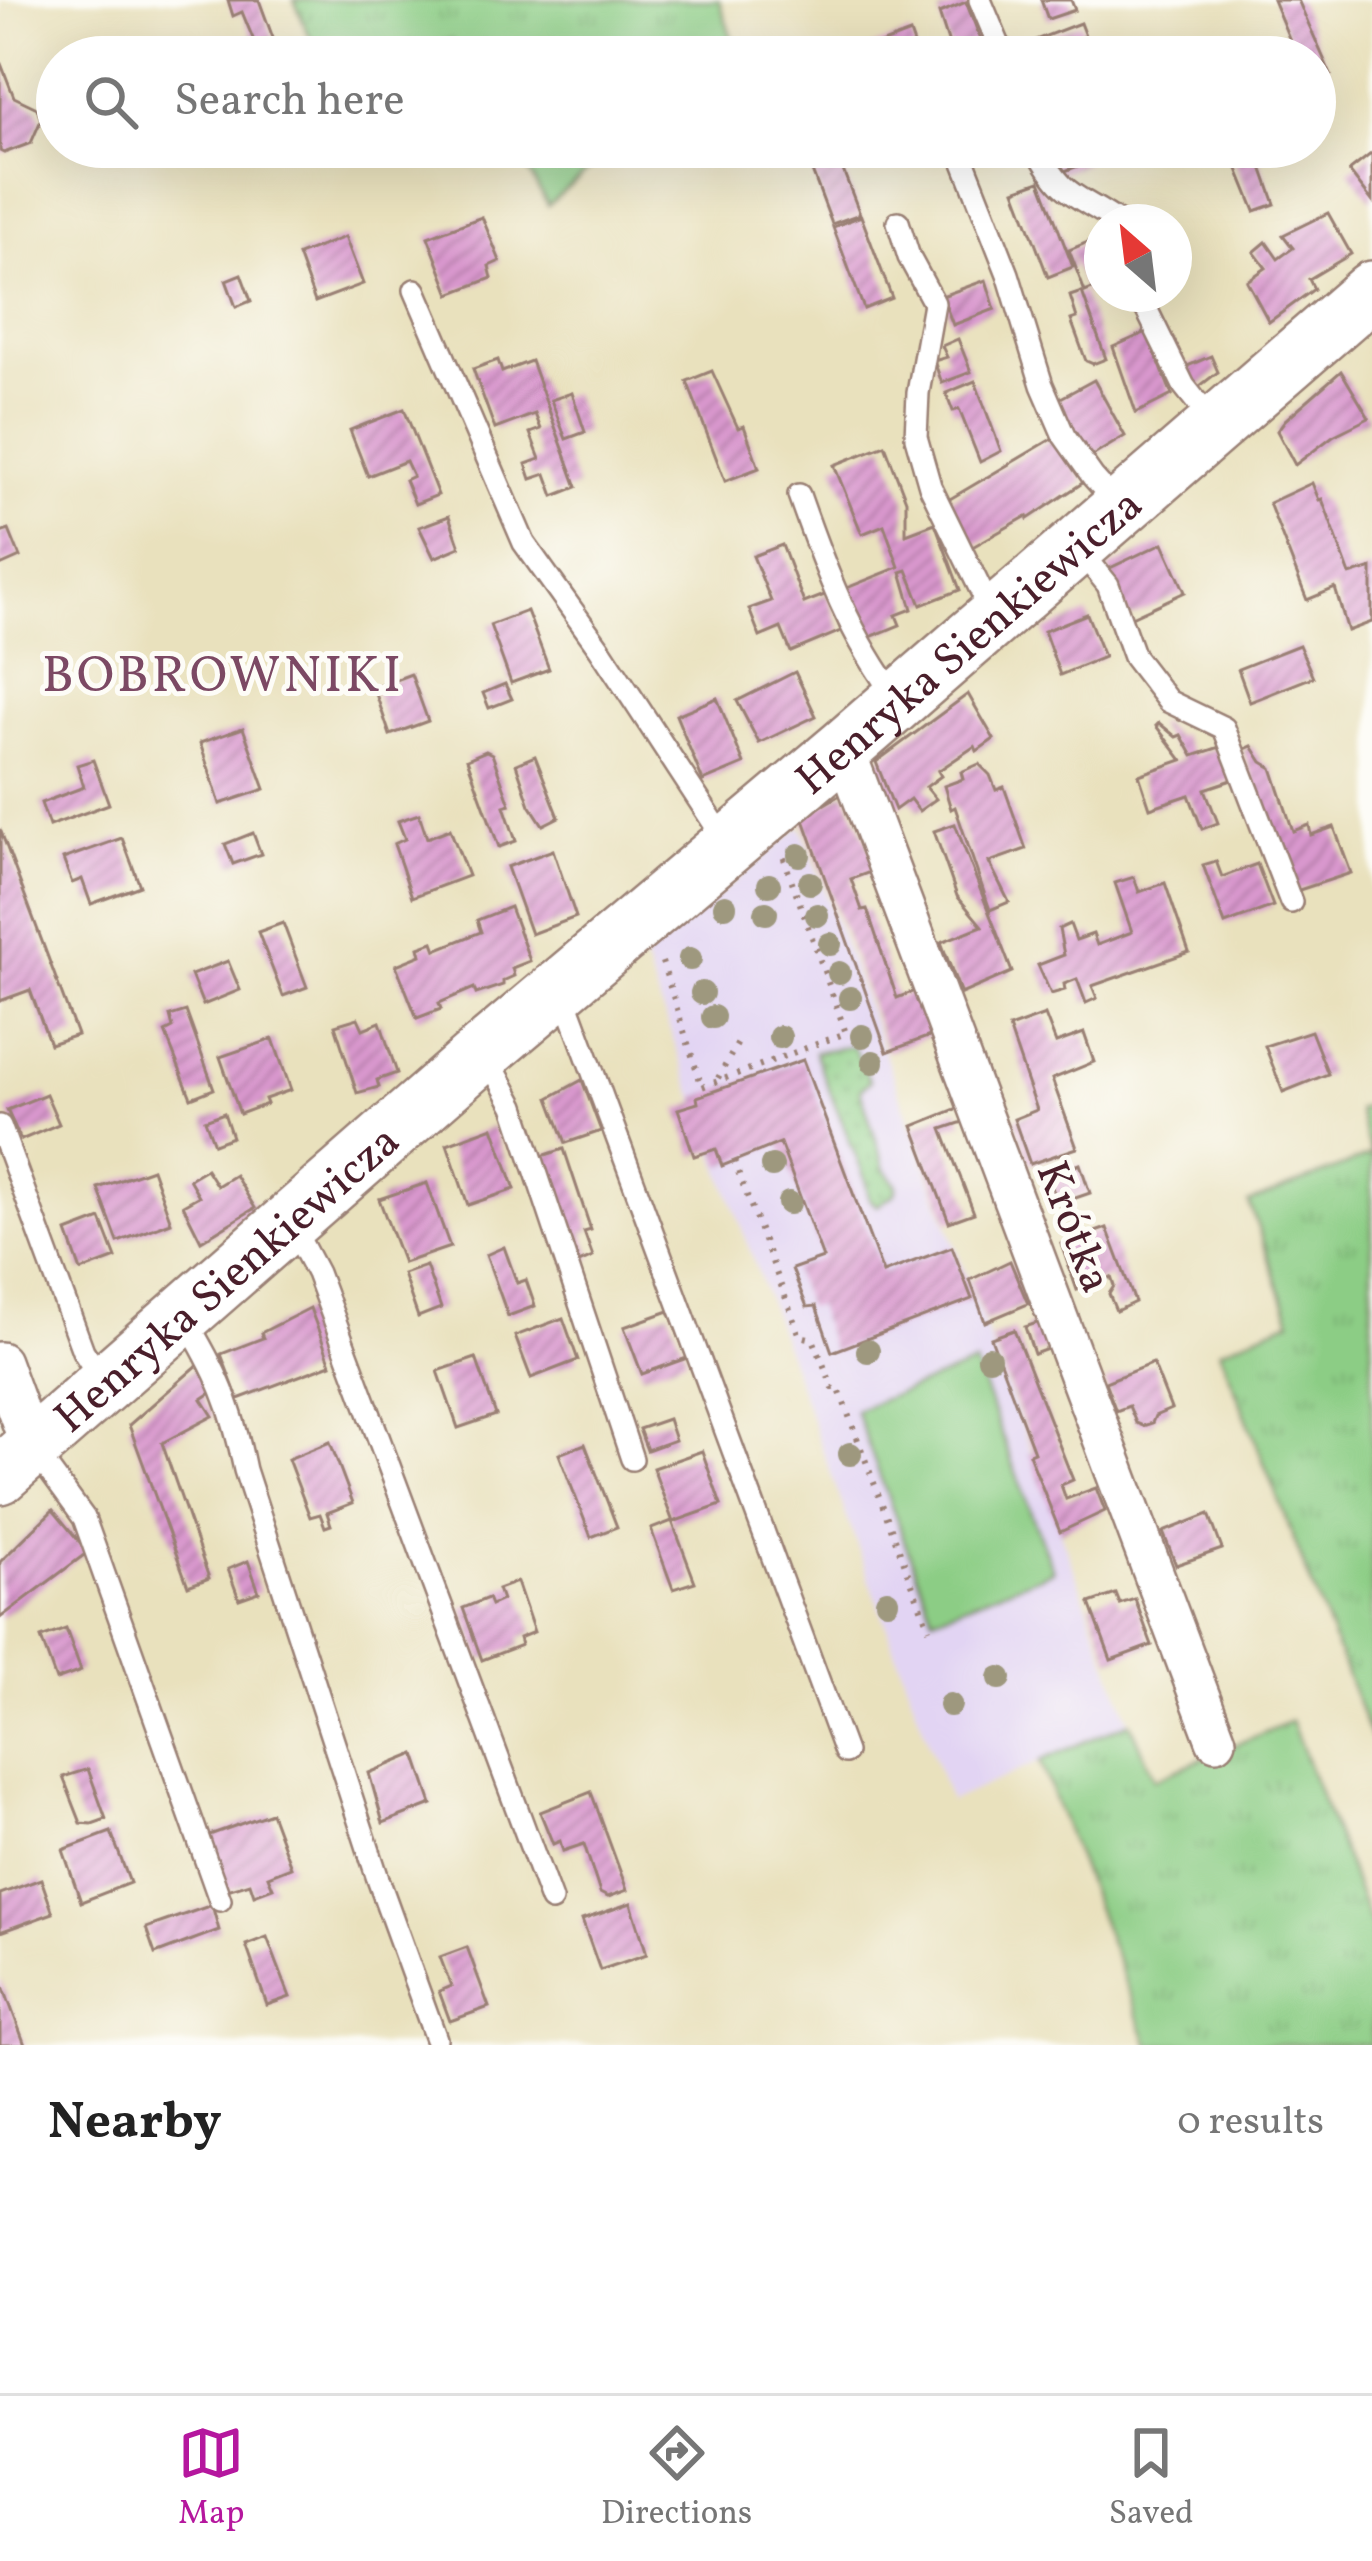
<!DOCTYPE html>
<meta charset="utf-8">
<style>
body{margin:0;font-family:Vollkorn,serif;background:#f2f2f2;color:#222}
.compass{position:absolute;left:1084px;top:204px;width:108px;height:108px;border-radius:50%;background:#fff;box-shadow:0 12px 48px #0002;rotate:332deg}
.list{margin:0;padding:0;list-style:none}
h2{display:flex;justify-content:space-between;align-items:center;height:156px;margin:0;padding:0 48px;font-size:51px}
h2 small{font-size:39px;font-weight:400;color:#767676}
.icon{flex:none;width:66px;height:66px;fill:none;stroke:currentColor;stroke-width:2;stroke-linecap:round;stroke-linejoin:round}
.map{position:relative;flex:none;width:1372px;height:2045px;overflow:hidden}
.search{position:absolute;background:#fff;box-shadow:0 12px 48px #0002;left:36px;right:36px;top:36px;height:132px;display:flex;align-items:center;gap:30px;box-sizing:border-box;padding:0 42px;border-radius:66px;color:#767676;font-size:45px}
.sheet{height:348px;background:#fff}
nav{display:flex;justify-content:space-around;align-items:center;box-sizing:border-box;height:168px;border-top:3px solid #e0e0e0;background:#fff;font-size:33px;color:#767676}
nav a{display:grid;justify-items:center;gap:6px}
nav .on{color:#b5179e}
.map>svg:first-child{display:block}
.built{fill:#e2d4f3}
.grass{fill:url(#grass-tufts);stroke:#6b7658;stroke-width:3}
.park{fill:url(#park-dots);stroke:#6b7658;stroke-width:3}
.garden{fill:#8ccd85;stroke:#6b7658;stroke-width:3}
.building{fill:url(#building-hatch)}
.lines{fill:none;stroke-linecap:round;stroke-linejoin:round}
.lane-casing{stroke:#9a8074;stroke-width:26}
.street-casing{stroke:#9a8074;stroke-width:44}
.secondary-casing{stroke:#9a8074;stroke-width:62}
.path{stroke:#9a8074;stroke-width:6;stroke-dasharray:3 9;stroke-linecap:butt}
.lane{stroke:#fff;stroke-width:21}
.street{stroke:#fff;stroke-width:39}
.secondary{stroke:#fff;stroke-width:57}
.tree{fill:#9e987e}
.labels{text-anchor:middle;stroke-width:10;stroke-linejoin:round;paint-order:stroke}
.street-label{font-size:45px;fill:#4a1f2b;stroke:#fdfcf7}
.quarter-label{font-size:51px;letter-spacing:3px;fill:#7c4964;stroke:#fdfcf7}
</style>
<div class="map">
<svg width="1372" height="2045" viewBox="0 0 1372 2045">
<defs>
<pattern id="grass-tufts" width="24" height="20" patternUnits="userSpaceOnUse" patternTransform="scale(3)"><rect width="24" height="20" fill="#8ccd85"/><path d="M3 7l-1-3M5 7V3M7 7l1-3M15 17l-1-3M17 17v-4M19 17l1-3" fill="none" stroke="#7ab073"/></pattern>
<pattern id="park-dots" width="8" height="8" patternUnits="userSpaceOnUse" patternTransform="scale(3)"><rect width="8" height="8" fill="#8ccd85"/><path d="M2 2h.1M6 6h.1" fill="none" stroke="#7ab073" stroke-width="1.8" stroke-linecap="round"/></pattern>
<pattern id="building-hatch" width="6" height="6" patternUnits="userSpaceOnUse" patternTransform="scale(3)"><rect width="6" height="6" fill="#d998ce"/><path d="M-1 1l2-2M0 6l6-6M5 7l2-2" fill="none" stroke="#b27ba7"/></pattern>
</defs>
<rect width="100%" height="100%" fill="#fdfcf7"/>
<filter id="ink" filterUnits="userSpaceOnUse"><feTurbulence type="fractalNoise" baseFrequency=".00833" numOctaves="2"/><feDisplacementMap in="SourceGraphic" scale="24" xChannelSelector="R" yChannelSelector="G"/><feConvolveMatrix kernelMatrix="1 2 1 2 8 2 1 2 1" color-interpolation-filters="sRGB"/></filter>
<filter id="wash" filterUnits="userSpaceOnUse"><feTurbulence type="fractalNoise" baseFrequency=".004" numOctaves="4" result="noise"/><feDisplacementMap in="SourceGraphic" scale="48" xChannelSelector="R" yChannelSelector="G"/><feGaussianBlur stdDeviation="2.7" result="paint"/><feColorMatrix in="noise" values="0 0 0 0 0 0 0 0 0 0 0 0 0 0 0 0 0 1.4 0 .05"/><feComposite in="paint" operator="in"/></filter>
<g filter="url(#wash)">
<rect width="100%" height="100%" fill="#e9e1bd"/>
<!-- built -->
<polygon class="built" points="801,826 1130,1722 950,1801 644,959"/>
<!-- grass -->
<g class="grass">
<polygon points="294,0 719,0 734,44 719,57 461,57 451,40 396,57 319,57"/>
<polygon points="514,147 615,147 548,205"/>
<polygon points="1372,1104 1372,1740 1220,1350 1291,1320 1249,1203 1371,1155 1357,1110"/>
<polygon points="1291,1721 1372,1928 1372,2045 1149,2045 1040,1761 1130,1722 1155,1779"/>
</g>
<!-- park -->
<polygon class="park" points="853,1046 870,1081 860,1089 885,1169 897,1185 895,1194 877,1206 869,1199 865,1179 814,1052"/>
<!-- garden -->
<polygon class="garden" points="975,1364 1053,1571 933,1617 855,1410"/>
<g id="blocks">
<!-- building -->
<g class="building">
<polygon points="228,0 259,0 280,57 228,57 256,46 242,12 233,16"/>
<polygon points="1041,0 1071,0 1075,10 1048,19"/>
<polygon points="1273,0 1298,0 1331,75 1315,82 1315,57 1297,57"/>
<polygon points="966,2 985,50 975,54 976,57 953,57 939,13"/>
<polygon points="1080,23 1093,57 1036,57 1030,42"/>
<polygon points="910,33 916,50 908,57 855,57 854,54"/>
<polygon points="0,61 14,97 37,108 41,120 31,143 4,153 0,151"/>
<polygon points="803,147 834,147 860,214 832,224"/>
<polygon points="1045,147 1065,147 1066,151 1079,147 1086,163 1057,174"/>
<polygon points="1229,147 1255,147 1275,204 1255,211"/>
<polygon points="1372,153 1372,201 1349,171"/>
<polygon points="1040,181 1073,267 1048,277 1015,190"/>
<polygon points="1328,213 1351,254 1309,279 1314,289 1269,322 1247,281 1266,268 1254,252 1266,242 1278,259 1293,248 1283,235"/>
<polygon points="861,216 892,298 864,309 833,227"/>
<polygon points="482,217 500,261 489,266 492,278 450,294 428,237"/>
<polygon points="1102,236 1102,285 1085,292 1069,250"/>
<polygon points="345,237 363,284 315,302 298,255"/>
<polygon points="241,274 251,301 236,307 226,280"/>
<polygon points="986,280 995,309 953,325 942,296"/>
<polygon points="1082,292 1106,359 1093,364 1086,361 1071,320 1077,318 1070,296"/>
<polygon points="1147,332 1172,395 1136,413 1113,347"/>
<polygon points="958,339 971,372 942,383 934,361 947,357 942,346"/>
<polygon points="1211,356 1218,372 1196,389 1185,367"/>
<polygon points="498,360 502,372 531,361 577,487 554,496 546,474 531,479 526,464 540,459 530,433 541,429 535,414 495,429 473,369"/>
<polygon points="712,371 738,428 744,426 759,468 725,481 687,381"/>
<polygon points="1341,371 1369,418 1333,436 1295,465 1277,431 1285,420"/>
<polygon points="1094,380 1125,436 1089,458 1057,400"/>
<polygon points="975,381 1001,451 980,462 959,409 953,411 946,393"/>
<polygon points="572,393 585,432 566,439 551,400"/>
<polygon points="404,409 438,495 415,504 405,480 413,476 406,461 368,476 350,430"/>
<polygon points="1055,437 1084,482 1028,519 1027,516 967,550 943,503"/>
<polygon points="885,445 906,500 906,534 935,523 960,590 921,605 907,570 901,572 912,609 896,615 900,625 863,640 844,589 899,567 884,525 862,534 834,465"/>
<polygon points="1312,483 1319,500 1322,499 1350,575 1372,568 1372,622 1348,631 1335,588 1307,600 1269,503"/>
<polygon points="449,516 460,547 434,558 419,527"/>
<polygon points="9,530 20,557 0,566 0,533"/>
<polygon points="1163,543 1185,592 1129,618 1108,569"/>
<polygon points="782,545 804,603 827,594 841,631 791,652 781,628 760,637 749,609 771,601 753,556"/>
<polygon points="527,611 549,669 511,683 490,625"/>
<polygon points="1087,614 1104,657 1060,675 1044,631"/>
<polygon points="1299,645 1313,677 1250,702 1238,669"/>
<polygon points="795,672 816,716 759,743 737,701"/>
<polygon points="411,674 428,721 390,735 374,688"/>
<polygon points="505,684 512,699 489,708 483,693"/>
<polygon points="968,694 994,739 977,751 975,746 938,771 941,776 926,787 936,799 919,811 910,799 895,810 876,762"/>
<polygon points="717,698 744,764 703,781 676,715"/>
<polygon points="1159,723 1176,737 1181,735 1193,756 1220,747 1232,780 1205,789 1218,823 1202,829 1189,795 1150,808 1139,775 1182,760 1156,726"/>
<polygon points="243,728 265,789 220,804 200,743"/>
<polygon points="1252,746 1262,762 1272,768 1293,831 1309,825 1311,835 1334,827 1351,873 1293,892 1243,750"/>
<polygon points="486,751 492,754 510,804 504,806 516,841 499,847 467,759"/>
<polygon points="535,756 559,817 543,825 530,805 516,764"/>
<polygon points="93,760 109,804 49,826 41,803 84,787 77,765"/>
<polygon points="979,764 990,775 996,790 1004,787 1026,849 989,862 1009,902 990,910 955,807 951,809 944,786 963,779 961,772"/>
<polygon points="845,792 879,869 851,879 862,910 867,909 897,998 922,988 938,1033 887,1052 803,817"/>
<polygon points="419,814 427,838 450,829 468,876 412,897 394,844 405,839 398,821"/>
<polygon points="955,824 1012,972 961,994 941,942 982,926 957,896 934,831"/>
<polygon points="0,829 77,1035 50,1044 30,990 0,1001"/>
<polygon points="253,833 261,854 233,864 225,844"/>
<polygon points="122,838 140,886 91,904 82,879 72,883 63,859"/>
<polygon points="553,850 576,917 531,934 507,867"/>
<polygon points="1216,861 1222,877 1257,864 1273,906 1225,924 1203,865"/>
<polygon points="1134,877 1139,892 1165,883 1189,952 1092,986 1097,998 1086,1003 1077,979 1064,984 1065,990 1051,994 1038,965 1064,955 1059,929 1070,924 1076,940 1093,934 1097,945 1132,932 1115,883"/>
<polygon points="510,907 530,961 512,968 514,976 503,981 503,985 476,994 474,988 439,1003 441,1009 417,1018 396,965 421,955 419,947 433,942 436,950 481,932 477,920"/>
<polygon points="283,923 307,987 283,996 258,932"/>
<polygon points="228,961 240,990 203,1005 191,975"/>
<polygon points="186,1011 214,1089 191,1098 165,1032 173,1028 170,1016"/>
<polygon points="1045,1015 1056,1043 1084,1033 1094,1062 1052,1079 1077,1148 1030,1164 1014,1119 1037,1110 1009,1028"/>
<polygon points="358,1018 363,1029 380,1022 397,1073 377,1080 379,1087 357,1093 335,1025"/>
<polygon points="1311,1031 1328,1074 1283,1092 1265,1046"/>
<polygon points="273,1039 291,1090 265,1099 267,1104 240,1114 220,1057"/>
<polygon points="803,1060 883,1273 952,1247 972,1299 832,1352 816,1306 807,1307 792,1269 823,1258 780,1143 722,1166 716,1149 694,1156 678,1109 698,1103 697,1097"/>
<polygon points="582,1080 601,1131 566,1143 549,1098"/>
<polygon points="46,1094 59,1124 21,1140 7,1110"/>
<polygon points="958,1108 963,1122 942,1129 974,1213 949,1222 913,1126"/>
<polygon points="224,1113 232,1137 214,1144 205,1120"/>
<polygon points="493,1127 515,1189 468,1205 447,1144"/>
<polygon points="564,1149 591,1230 584,1232 593,1257 579,1263 539,1157"/>
<polygon points="1080,1164 1090,1193 1058,1204 1048,1176"/>
<polygon points="152,1169 171,1222 118,1242 98,1188"/>
<polygon points="206,1169 217,1186 235,1175 255,1208 201,1241 183,1205 199,1196 189,1179"/>
<polygon points="427,1183 450,1247 403,1263 379,1199"/>
<polygon points="101,1219 116,1258 81,1271 67,1232"/>
<polygon points="1107,1228 1135,1302 1116,1311 1109,1294 1114,1286 1111,1277 1077,1290 1061,1244"/>
<polygon points="504,1247 517,1283 526,1280 535,1306 508,1316 486,1255"/>
<polygon points="1010,1261 1028,1304 985,1322 970,1280"/>
<polygon points="426,1266 441,1308 418,1317 403,1274"/>
<polygon points="310,1308 331,1364 238,1399 221,1354 263,1338 261,1333"/>
<polygon points="669,1311 687,1358 642,1374 624,1327"/>
<polygon points="563,1318 578,1360 531,1378 515,1336"/>
<polygon points="1049,1319 1058,1345 1034,1354 1025,1327"/>
<polygon points="1014,1330 1073,1480 1061,1485 1066,1499 1096,1488 1105,1511 1060,1532 1029,1454 1034,1452 991,1338"/>
<polygon points="476,1358 496,1415 458,1428 438,1371"/>
<polygon points="200,1363 217,1389 202,1399 213,1416 162,1443 209,1578 188,1586 129,1425"/>
<polygon points="1153,1363 1171,1409 1155,1416 1152,1423 1143,1426 1136,1423 1129,1406 1116,1411 1105,1382"/>
<polygon points="668,1419 675,1440 647,1450 639,1429"/>
<polygon points="330,1442 353,1503 327,1513 331,1525 325,1527 320,1514 310,1517 288,1459"/>
<polygon points="585,1444 617,1527 591,1537 559,1454"/>
<polygon points="702,1451 721,1505 673,1522 653,1468"/>
<polygon points="53,1510 88,1552 0,1618 0,1562"/>
<polygon points="1209,1514 1222,1549 1176,1565 1163,1532"/>
<polygon points="672,1521 695,1582 673,1589 651,1529"/>
<polygon points="248,1561 259,1592 239,1599 228,1569"/>
<polygon points="517,1582 534,1632 519,1638 521,1645 482,1660 463,1608 488,1598 491,1605 502,1600 498,1589"/>
<polygon points="1116,1594 1120,1604 1135,1599 1152,1645 1111,1660 1090,1603"/>
<polygon points="66,1629 81,1671 56,1680 41,1638"/>
<polygon points="415,1754 432,1804 383,1823 369,1773"/>
<polygon points="88,1769 106,1819 92,1824 81,1823 63,1777"/>
<polygon points="591,1792 627,1890 608,1897 600,1893 584,1844 563,1851 560,1841 553,1844 540,1812"/>
<polygon points="271,1813 291,1867 268,1876 273,1888 254,1895 250,1883 224,1891 204,1837"/>
<polygon points="111,1832 130,1883 81,1902 63,1850"/>
<polygon points="41,1879 53,1913 0,1932 0,1894"/>
<polygon points="631,1903 647,1954 600,1970 582,1920"/>
<polygon points="212,1905 219,1930 155,1954 146,1928"/>
<polygon points="267,1937 290,1997 267,2005 246,1945"/>
<polygon points="467,1947 489,2007 450,2021 439,1991 451,1986 440,1957"/>
<polygon points="0,1978 25,2045 0,2045"/>
</g>
</g>
</g>
<g filter="url(#ink)">
<use href="#blocks" fill-opacity="0" stroke="#9a8074" stroke-width="3"/>
<g class="lines">
<defs>
<g id="lane">
<polyline points="980,0 1004,57"/>
<polyline points="958,147 1008,274 1042,385 1064,436 1093,477 1120,507"/>
<path d="M1036,147C1065,200 1074,192 1118,222"/>
<polyline points="898,222 909,257 934,303 918,393 916,437 930,486 994,617"/>
<polyline points="415,290 524,543 600,649 727,843"/>
<polyline points="1139,294 1184,386 1215,425"/>
<path d="M799,495C825,569 850,637 898,700"/>
<polyline points="1077,547 1108,585 1134,657 1168,701 1224,728 1291,902"/>
<polyline points="562,989 845,1752"/>
<polyline points="485,1053 514,1106 632,1459"/>
<polyline points="0,1126 83,1351 104,1383"/>
<polyline points="290,1222 317,1273 551,1900"/>
<path d="M183,1316C217,1371 232,1406 245,1470L378,1879L436,2039"/>
<polyline points="32,1447 84,1518 220,1900"/>
</g>
<g id="street">
<polyline points="844,748 1216,1740"/>
<polyline points="0,1362 31,1447"/>
</g>
<g id="secondary">
<path id="s1" d="M0,1475L472,1062L844,748L1372,290"/>
</g>
</defs>
<!-- lane casing -->
<use href="#lane" class="lane-casing"/>
<!-- street casing -->
<use href="#street" class="street-casing"/>
<!-- secondary casing -->
<use href="#secondary" class="secondary-casing"/>
<!-- path -->
<g class="path">
<polyline points="662,962 702,1087 846,1033 783,856"/>
<polyline points="718,1078 739,1041"/>
<polyline points="734,1161 800,1336 813,1339 833,1388 838,1387 929,1629"/>
</g>
<!-- lane -->
<use href="#lane" class="lane"/>
<!-- street -->
<use href="#street" class="street"/>
<!-- secondary -->
<use href="#secondary" class="secondary"/>
</g>
<!-- trees -->
<g class="tree">
<circle cx="799" cy="855" r="12"/>
<circle cx="810" cy="883" r="12"/>
<circle cx="769" cy="885" r="12"/>
<circle cx="725" cy="906" r="12"/>
<circle cx="766" cy="913" r="12"/>
<circle cx="817" cy="915" r="12"/>
<circle cx="830" cy="944" r="12"/>
<circle cx="690" cy="959" r="12"/>
<circle cx="839" cy="973" r="12"/>
<circle cx="702" cy="993" r="12"/>
<circle cx="850" cy="998" r="12"/>
<circle cx="713" cy="1017" r="12"/>
<circle cx="862" cy="1036" r="12"/>
<circle cx="780" cy="1037" r="12"/>
<circle cx="873" cy="1062" r="12"/>
<circle cx="772" cy="1166" r="12"/>
<circle cx="789" cy="1203" r="12"/>
<circle cx="868" cy="1351" r="12"/>
<circle cx="989" cy="1358" r="12"/>
<circle cx="850" cy="1454" r="12"/>
<circle cx="887" cy="1601" r="12"/>
<circle cx="1000" cy="1678" r="12"/>
<circle cx="950" cy="1705" r="12"/>
</g>
</g>
<g class="labels">
<!-- street labels -->
<g class="street-label">
<text dy="16" stroke="none"><textPath href="#s1" startOffset="1278">Henryka Sienkiewicza</textPath></text>
<text transform="translate(1076 1226) rotate(69)" y="16">Krótka</text>
<text dy="16" stroke="none"><textPath href="#s1" startOffset="300">Henryka Sienkiewicza</textPath></text>
</g>
<!-- quarter labels -->
<g class="quarter-label">
<text x="223" y="691">BOBROWNIKI</text>
</g>
</g>
</svg>
<svg class="compass" viewBox="-18 -18 36 36"><path d="M0-13l5 13h-10z" fill="#e53935"/><path d="M0 13l5-13h-10z" fill="#767676"/></svg>
<div class="search"><svg class="icon" aria-label="search" viewBox="0 0 24 24"><circle cx="10" cy="10" r="6"/><path d="M15 15l6 6"/></svg>Search here</div>
</div>
<section class="sheet">
<h2>Nearby<small>0 results</small></h2>
<ul class="list">
</ul>
</section>
<nav>
<a class="on"><svg class="icon" aria-label="map" viewBox="0 0 24 24"><path d="M3 6l6-2 6 2 6-2v14l-6 2-6-2-6 2zM9 4v14M15 6v14"/></svg>Map</a>
<a><svg class="icon" aria-label="directions" viewBox="0 0 24 24"><path d="M12 3l9 9-9 9-9-9zM9 14v-3h6M13 9l2 2-2 2"/></svg>Directions</a>
<a><svg class="icon" aria-label="saved" viewBox="0 0 24 24"><path d="M7 4h10v16l-5-4-5 4z"/></svg>Saved</a>
</nav>
